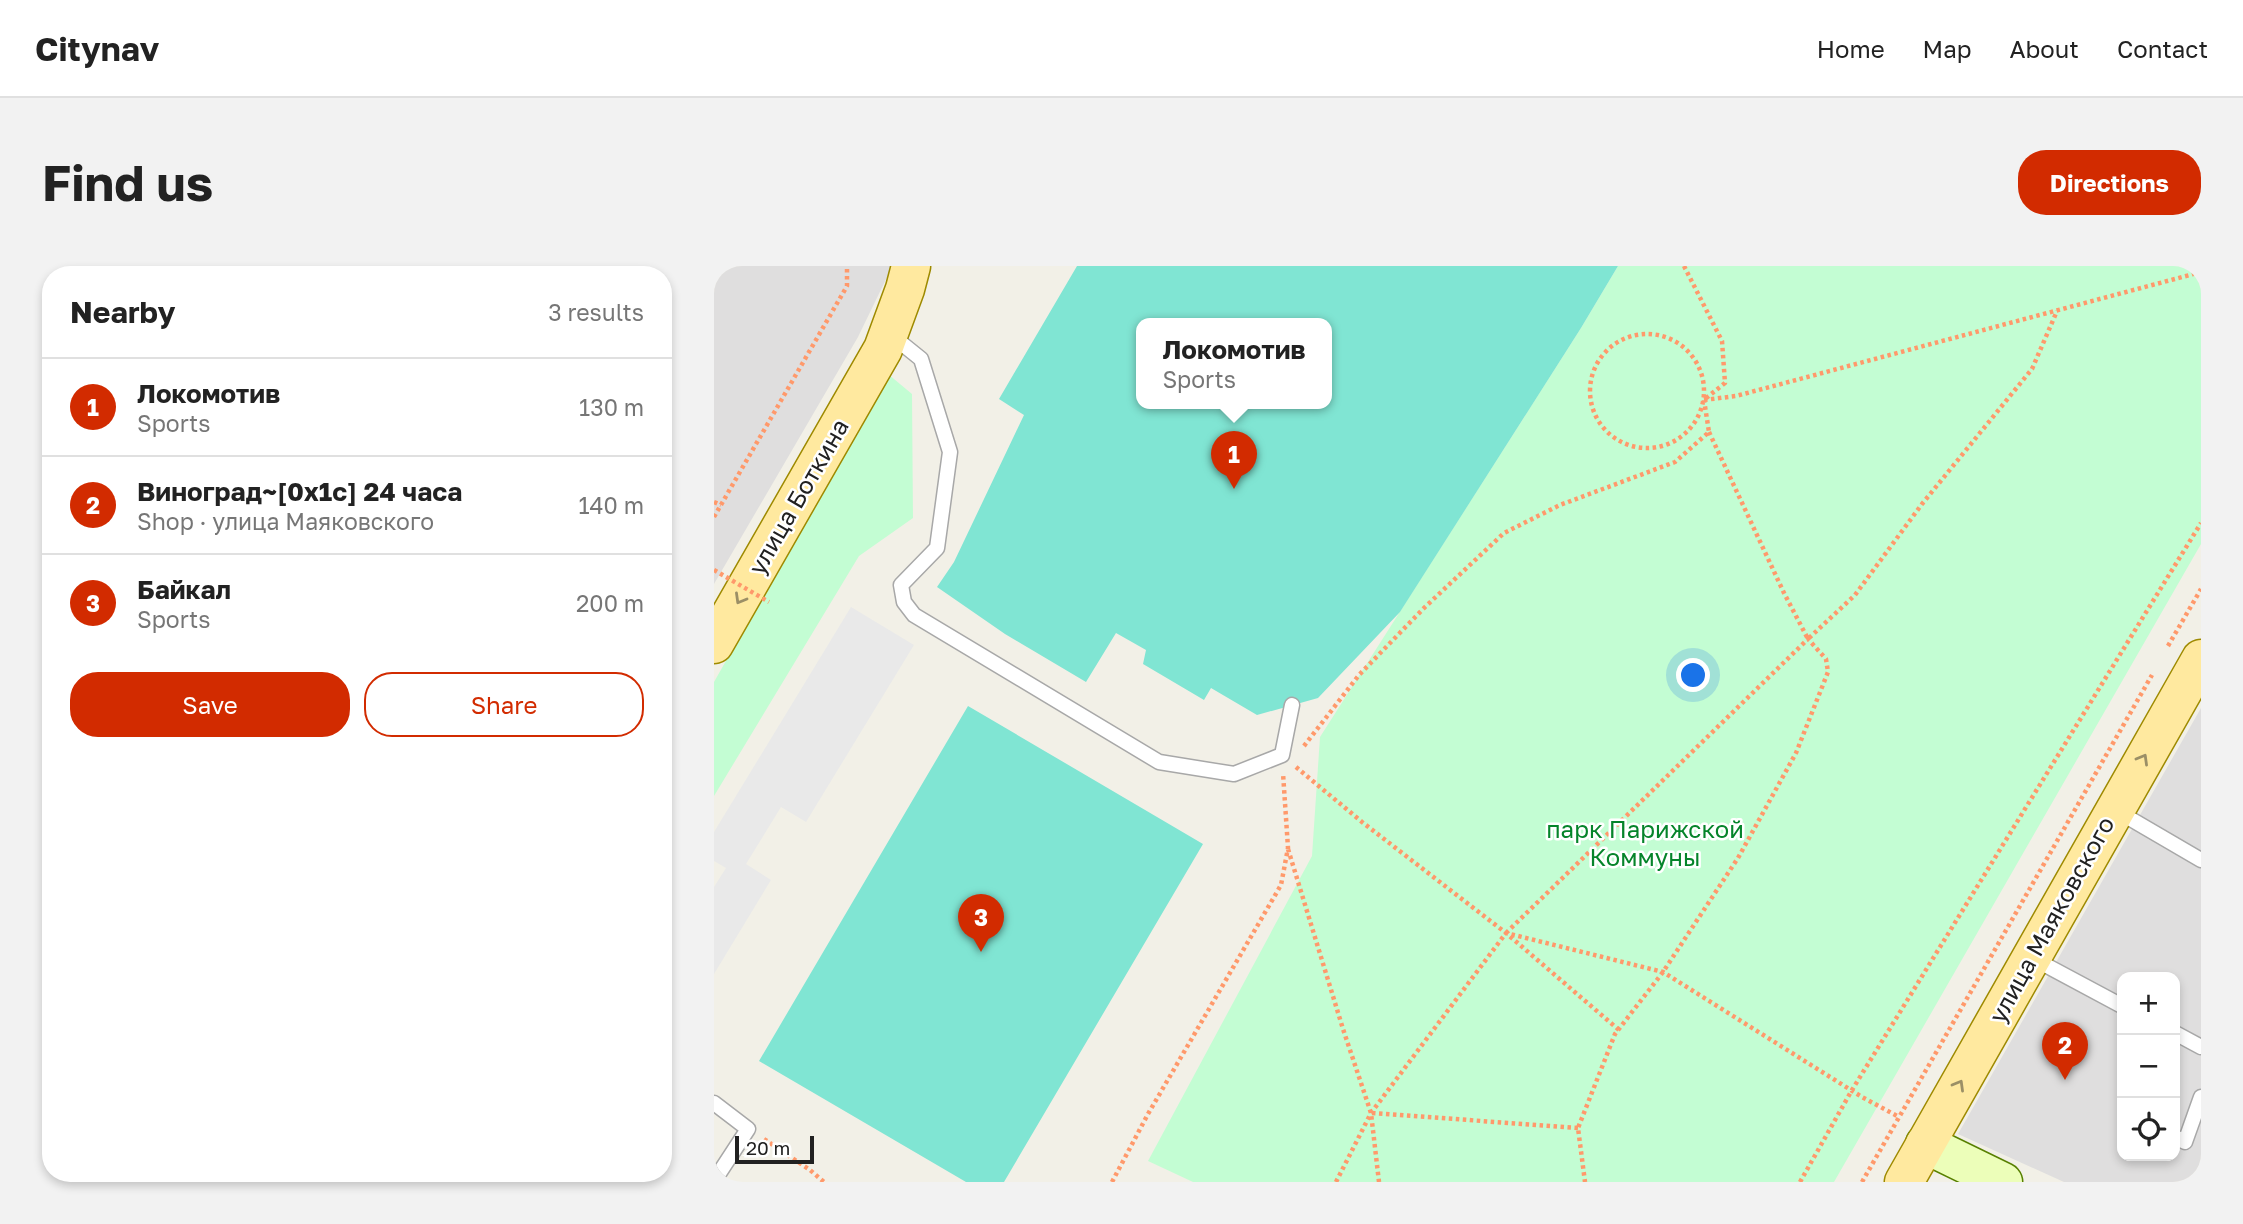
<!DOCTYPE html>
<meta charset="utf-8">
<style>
body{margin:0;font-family:"Golos Text",sans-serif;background:#f2f2f2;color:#222}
.controls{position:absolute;right:21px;bottom:21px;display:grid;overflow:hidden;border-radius:14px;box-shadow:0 4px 10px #0003}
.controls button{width:63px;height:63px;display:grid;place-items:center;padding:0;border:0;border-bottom:2px solid #e0e0e0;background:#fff;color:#222;font:35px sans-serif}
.scale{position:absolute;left:21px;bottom:18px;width:79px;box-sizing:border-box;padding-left:7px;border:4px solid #212121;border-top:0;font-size:19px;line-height:24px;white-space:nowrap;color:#212121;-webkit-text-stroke:5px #fff;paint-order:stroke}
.you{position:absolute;left:980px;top:410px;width:24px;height:24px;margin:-18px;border:5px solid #fff;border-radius:50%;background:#1a73e8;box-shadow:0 0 0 10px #1a73e833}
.badge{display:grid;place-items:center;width:46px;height:46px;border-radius:50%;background:#d22b00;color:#fff;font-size:23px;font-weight:700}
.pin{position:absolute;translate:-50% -58px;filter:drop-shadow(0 2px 4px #0008)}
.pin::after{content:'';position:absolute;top:37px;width:24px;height:21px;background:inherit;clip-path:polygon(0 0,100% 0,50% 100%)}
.popup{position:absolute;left:422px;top:52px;width:196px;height:91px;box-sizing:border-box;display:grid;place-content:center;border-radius:14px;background:#fff;filter:drop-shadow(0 2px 5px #0005);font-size:23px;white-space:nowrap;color:#767676}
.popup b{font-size:26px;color:#222}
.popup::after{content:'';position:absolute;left:50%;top:100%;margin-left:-14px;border:14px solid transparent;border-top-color:#fff}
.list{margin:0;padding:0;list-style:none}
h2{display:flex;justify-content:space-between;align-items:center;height:91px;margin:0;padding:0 28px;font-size:30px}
h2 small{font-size:23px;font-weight:400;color:#767676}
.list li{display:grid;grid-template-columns:46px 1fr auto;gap:21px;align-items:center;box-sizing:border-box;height:98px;padding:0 28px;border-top:2px solid #e0e0e0}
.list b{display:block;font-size:26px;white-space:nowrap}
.list p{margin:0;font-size:23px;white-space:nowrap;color:#767676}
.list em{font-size:23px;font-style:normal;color:#767676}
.actions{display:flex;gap:14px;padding:21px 28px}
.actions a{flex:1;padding:16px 0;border:2px solid #d22b00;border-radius:28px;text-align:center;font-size:24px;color:#d22b00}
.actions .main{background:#d22b00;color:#fff}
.icon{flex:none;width:38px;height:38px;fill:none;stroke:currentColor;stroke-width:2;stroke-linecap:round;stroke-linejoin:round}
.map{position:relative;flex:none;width:1487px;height:916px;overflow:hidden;border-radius:28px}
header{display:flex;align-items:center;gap:42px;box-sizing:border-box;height:98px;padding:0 35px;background:#fff;border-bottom:2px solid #e0e0e0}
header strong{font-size:33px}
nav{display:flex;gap:38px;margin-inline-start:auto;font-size:24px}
.intro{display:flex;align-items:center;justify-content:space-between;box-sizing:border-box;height:168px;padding:0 42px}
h1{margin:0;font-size:49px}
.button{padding:18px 32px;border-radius:28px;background:#d22b00;color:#fff;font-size:24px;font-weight:700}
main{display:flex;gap:42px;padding:0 42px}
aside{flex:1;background:#fff;border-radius:28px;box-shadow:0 4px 10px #0003}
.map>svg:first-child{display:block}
.residential{fill:#dfdede;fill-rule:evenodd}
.park{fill:#c3fdd3}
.pitch{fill:#80e5d3;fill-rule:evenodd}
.parking{fill:#e9e9e9}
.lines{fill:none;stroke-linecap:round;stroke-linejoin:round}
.service-casing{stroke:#a8a8a8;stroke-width:17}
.secondary-casing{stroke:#588000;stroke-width:41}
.primary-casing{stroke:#9e8a00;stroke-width:41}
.path{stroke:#ff996b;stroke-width:4.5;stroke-dasharray:3.5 3.5;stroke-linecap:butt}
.service{stroke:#fff;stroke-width:14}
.secondary{stroke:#ecfeb9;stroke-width:38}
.primary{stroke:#ffe99f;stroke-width:38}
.path-bridge{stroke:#ff996b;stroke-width:4.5;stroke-dasharray:3.5 3.5;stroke-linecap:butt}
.oneway{stroke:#9b8f66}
.labels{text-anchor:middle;stroke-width:5;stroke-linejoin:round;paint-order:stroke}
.street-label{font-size:24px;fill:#212121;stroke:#fff}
.park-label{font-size:24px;fill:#05842a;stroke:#fff}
</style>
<header>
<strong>Citynav</strong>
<nav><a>Home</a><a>Map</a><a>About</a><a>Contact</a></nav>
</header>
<div class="intro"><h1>Find us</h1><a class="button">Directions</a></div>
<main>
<aside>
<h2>Nearby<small>3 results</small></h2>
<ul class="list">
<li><span class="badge">1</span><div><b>Локомотив</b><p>Sports</p></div><em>130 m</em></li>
<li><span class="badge">2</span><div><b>Виноград~[0x1c] 24 часа</b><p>Shop · улица Маяковского</p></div><em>140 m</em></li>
<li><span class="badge">3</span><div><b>Байкал</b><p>Sports</p></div><em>200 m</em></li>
</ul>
<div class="actions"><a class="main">Save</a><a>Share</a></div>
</aside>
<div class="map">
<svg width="1487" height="916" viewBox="0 0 1487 916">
<rect width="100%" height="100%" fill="#f2f0e7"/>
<!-- residential -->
<path class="residential" d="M0 0H176V5L144 71 0 318Z
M1487 442V916H1350L1244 868ZM1408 711H1461V890H1408Z"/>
<!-- park -->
<path class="park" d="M904 0H1487V278L1120 916H479L434 895 598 590 606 471 867 62Z
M174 108 198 128 199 252 145 290 0 530V416Z"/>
<!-- pitch -->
<path class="pitch" d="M363 0H904L867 62 686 346 604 432 543 449 497 422 490 434 429 398 432 384 402 367 372 416 291 368 223 321 240 296 310 149 285 133ZM427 57H613V137H427Z
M254 440 489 578 290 916H252L45 795Z"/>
<!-- parking -->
<path class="parking" d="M137 341 200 379 92 556 67 541 32 598 57 614 0 708V621L12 602 0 595V566Z"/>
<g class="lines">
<!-- service casing -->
<g class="service-casing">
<path id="service" d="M176 68 207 93 236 186 223 282 187 319 190 336 200 349 445 496 520 508 568 489 578 439
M1403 545 1487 594
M1320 693 1408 740
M1461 767 1487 781
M0 837 34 863 0 915
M1461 871 1471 876 1487 831"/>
</g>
<!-- secondary casing -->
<g class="secondary-casing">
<path id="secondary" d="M1211 878 1289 916"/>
</g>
<!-- primary casing -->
<g class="primary-casing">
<path id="primary" d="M0 378 169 83 191 23 197 0
M1190 916 1487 393"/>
</g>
<!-- path -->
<path class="path" d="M970 0 1008 75 1011 117 991 133
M876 125a57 57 0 1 1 114 0a57 57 0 1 1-114 0Z
M990 134 1022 130 1487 6
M995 166 1070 327 1094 373 1141 329 1208 238 1318 103 1343 45
M0 236 7 239
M0 251 133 20V0
M1454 380 1487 323
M590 480 645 409 710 342 790 267 846 239 961 196 995 166 990 134
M582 501 648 556 792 667 905 764
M574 583 629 763 657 847 665 916
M792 667 1094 373 1112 393 1114 406 1082 487 1024 592 949 706 901 768 864 862 871 916
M658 847 864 862
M50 873 96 904 110 916
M398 916 434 848 567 619 574 582 569 507
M622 916 657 847 792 667 949 706 1148 831 1185 851
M1086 916 1138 824 1487 257
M1148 916 1438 409"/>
<!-- service -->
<use href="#service" class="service"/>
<!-- secondary -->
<use href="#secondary" class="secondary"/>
<!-- primary -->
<use href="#primary" class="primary"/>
<!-- path-bridge -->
<path class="path-bridge" d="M0 304 55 336"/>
</g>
<!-- one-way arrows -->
<defs><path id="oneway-chevron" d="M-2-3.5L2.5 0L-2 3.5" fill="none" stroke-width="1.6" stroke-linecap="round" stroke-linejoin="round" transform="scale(1.75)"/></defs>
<g class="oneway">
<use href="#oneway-chevron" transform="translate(26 333) rotate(120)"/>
<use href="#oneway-chevron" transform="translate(1429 493) rotate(-60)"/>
<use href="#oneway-chevron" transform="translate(1245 819) rotate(-60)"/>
</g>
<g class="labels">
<!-- street labels -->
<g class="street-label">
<text transform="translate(85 231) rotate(-60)" y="8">улица Боткина</text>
<text transform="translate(1338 654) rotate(-61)" y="8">улица Маяковского</text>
</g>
<!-- park labels -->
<g class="park-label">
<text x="931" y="572">парк Парижской<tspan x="931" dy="28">Коммуны</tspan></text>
</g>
</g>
</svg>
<div class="controls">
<button>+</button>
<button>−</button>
<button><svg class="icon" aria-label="locate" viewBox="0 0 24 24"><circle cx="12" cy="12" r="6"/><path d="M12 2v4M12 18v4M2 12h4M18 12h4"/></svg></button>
</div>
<div class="scale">20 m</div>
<div class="you"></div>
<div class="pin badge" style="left:520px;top:223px">1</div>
<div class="popup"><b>Локомотив</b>Sports</div>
<div class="pin badge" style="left:1351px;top:814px">2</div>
<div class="pin badge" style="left:267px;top:686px">3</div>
</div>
</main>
